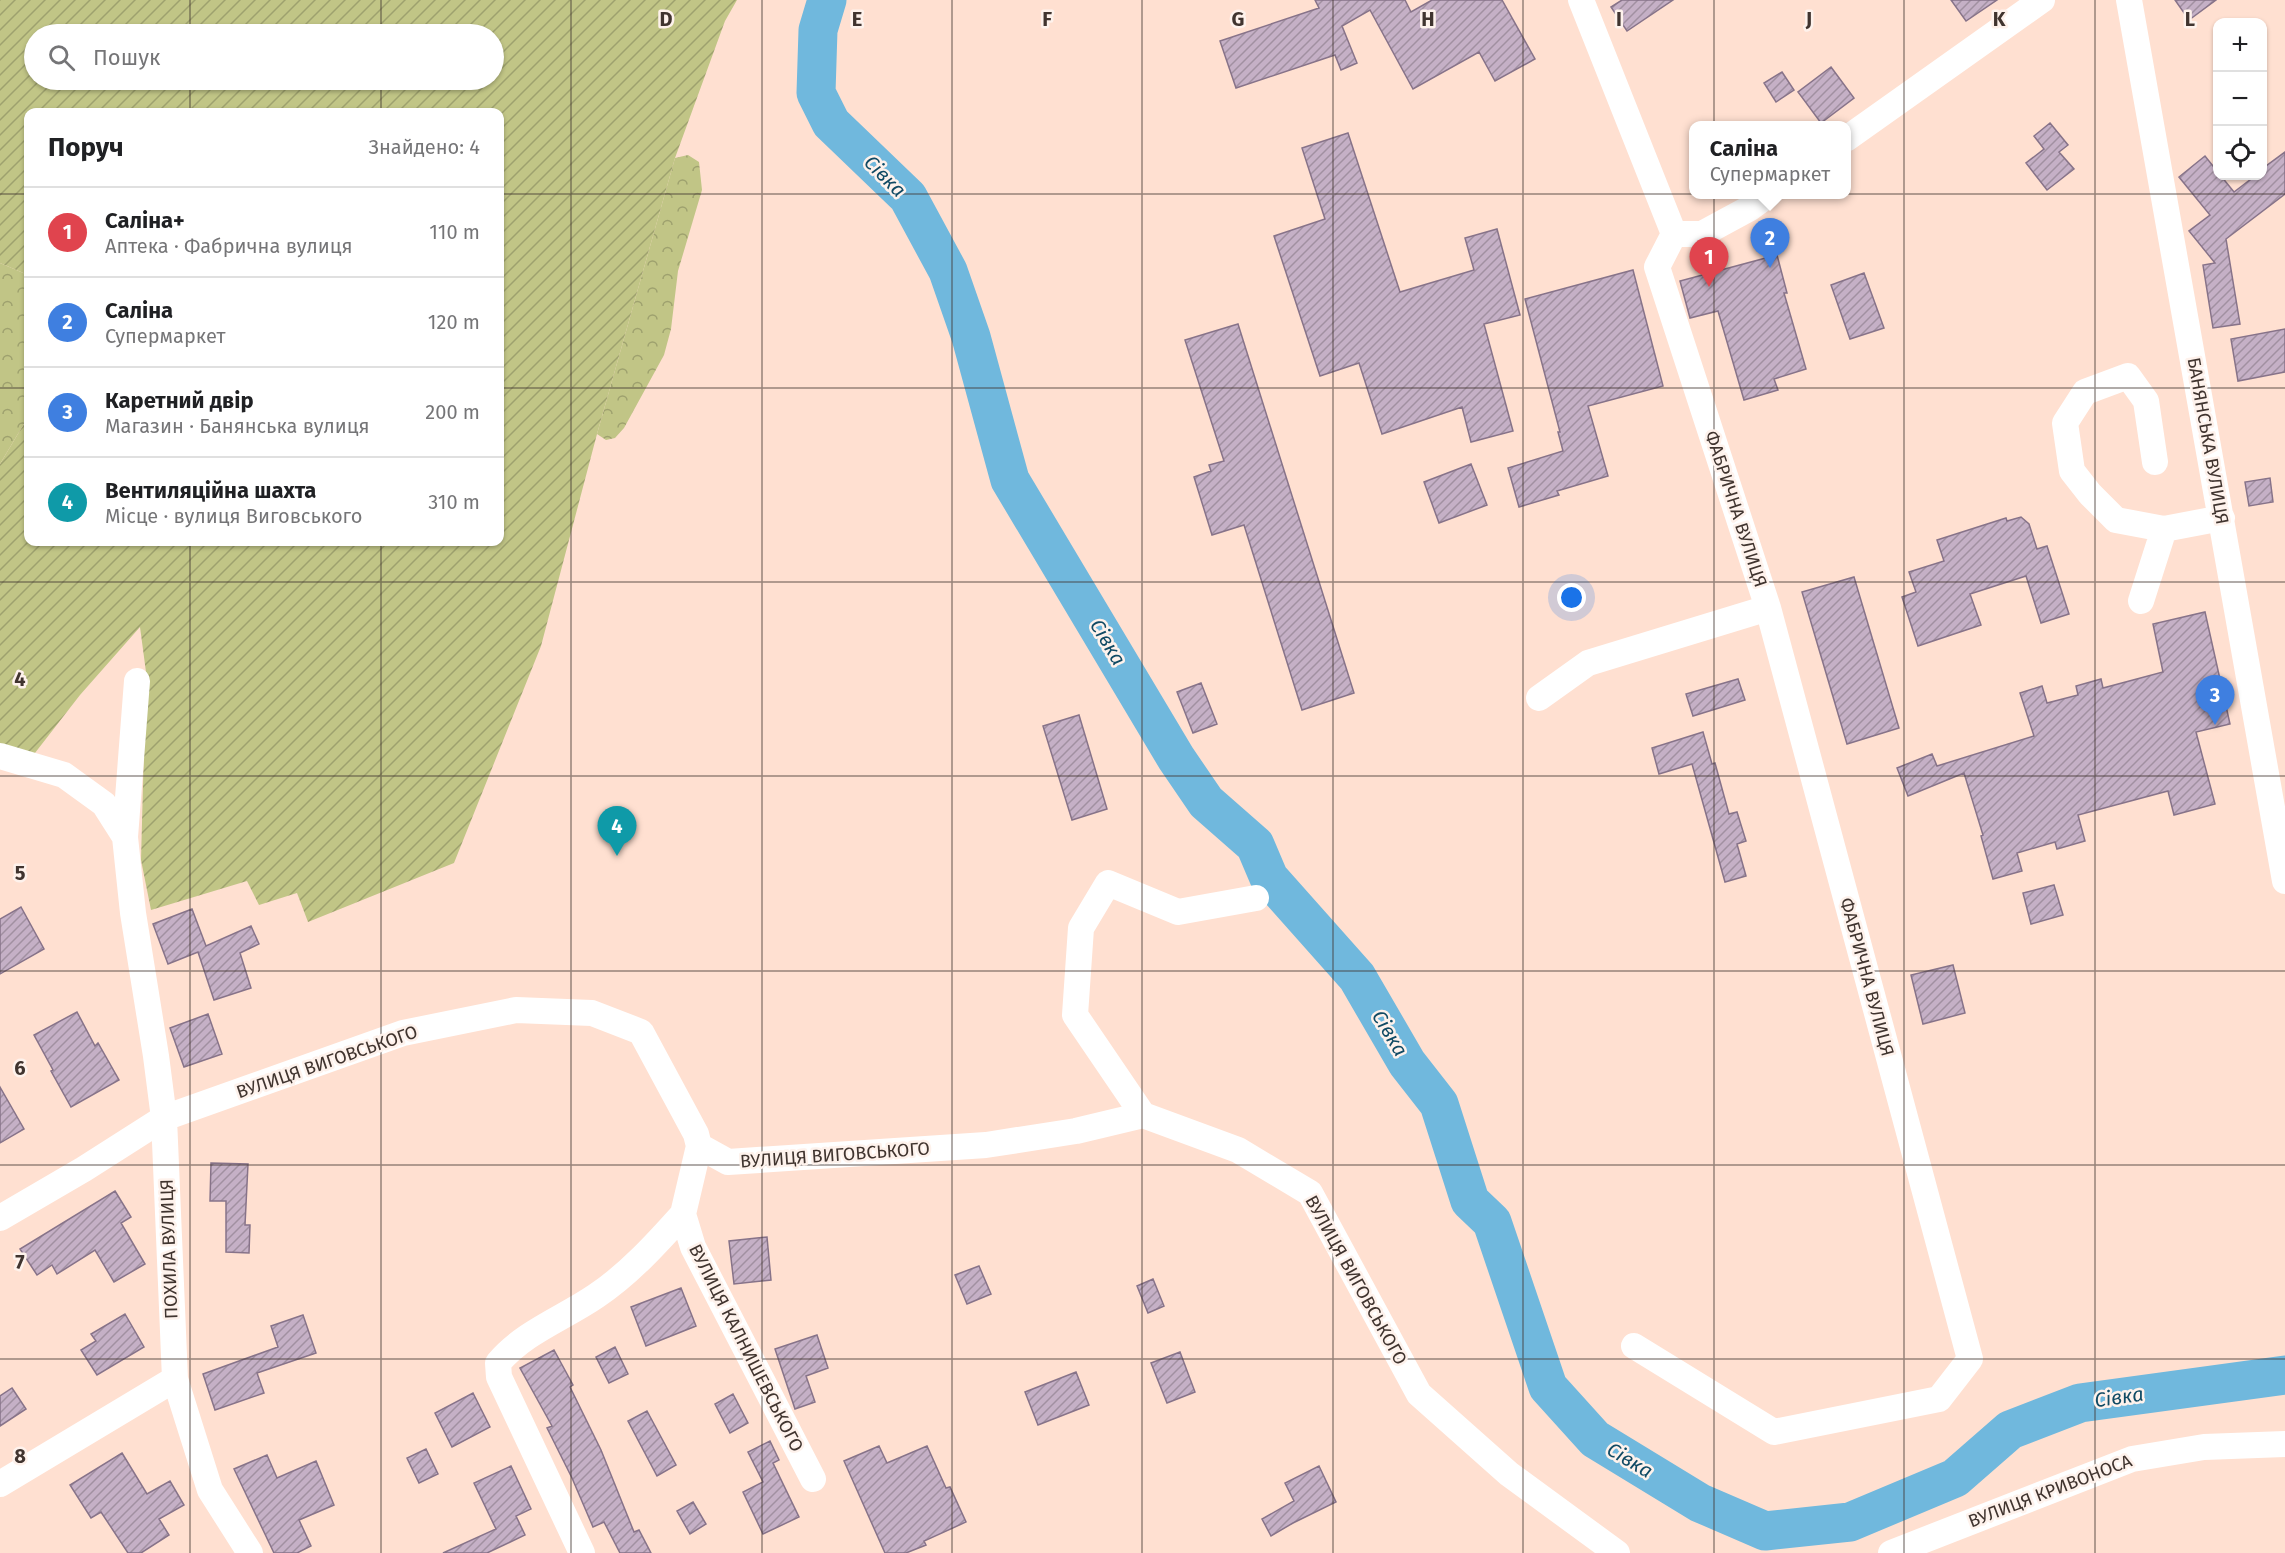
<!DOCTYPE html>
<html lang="uk">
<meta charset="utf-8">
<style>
body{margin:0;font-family:"Fira Sans",sans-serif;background:#f6f6f6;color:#202124}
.controls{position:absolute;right:18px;top:18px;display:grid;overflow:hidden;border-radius:12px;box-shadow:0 2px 4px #0004}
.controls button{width:54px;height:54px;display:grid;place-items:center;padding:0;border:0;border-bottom:2px solid #e0e0e0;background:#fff;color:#202124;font:30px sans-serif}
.you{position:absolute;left:1572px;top:598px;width:21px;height:21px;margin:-15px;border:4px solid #fff;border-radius:50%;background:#1a73e8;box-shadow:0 0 0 9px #1a73e833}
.badge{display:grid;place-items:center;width:39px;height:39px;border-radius:50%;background:#ea580c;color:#fff;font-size:20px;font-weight:700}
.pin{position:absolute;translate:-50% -50px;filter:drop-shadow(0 2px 3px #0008)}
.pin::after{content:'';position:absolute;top:32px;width:21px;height:18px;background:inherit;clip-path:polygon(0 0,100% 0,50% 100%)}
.popup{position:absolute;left:1689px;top:121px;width:162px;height:78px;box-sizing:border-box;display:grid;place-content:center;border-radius:12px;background:#fff;filter:drop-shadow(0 2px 4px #0005);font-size:20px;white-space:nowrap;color:#757577}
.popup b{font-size:22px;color:#202124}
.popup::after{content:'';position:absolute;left:50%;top:100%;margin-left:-12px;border:12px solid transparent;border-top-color:#fff}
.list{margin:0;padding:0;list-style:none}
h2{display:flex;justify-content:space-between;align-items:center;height:78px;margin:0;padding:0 24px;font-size:26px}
h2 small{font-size:20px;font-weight:400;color:#757577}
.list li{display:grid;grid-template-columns:39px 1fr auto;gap:18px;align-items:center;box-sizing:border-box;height:90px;padding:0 24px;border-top:2px solid #e0e0e0}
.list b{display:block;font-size:22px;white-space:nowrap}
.list p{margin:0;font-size:20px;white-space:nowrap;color:#757577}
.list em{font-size:20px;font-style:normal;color:#757577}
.icon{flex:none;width:33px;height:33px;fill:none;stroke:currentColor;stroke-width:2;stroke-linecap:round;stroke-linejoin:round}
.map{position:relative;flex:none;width:2285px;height:1553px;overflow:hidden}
.search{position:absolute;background:#fff;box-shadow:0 2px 4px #0004;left:24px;top:24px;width:480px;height:66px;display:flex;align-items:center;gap:15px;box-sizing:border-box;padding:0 21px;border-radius:33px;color:#757577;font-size:22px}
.panel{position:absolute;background:#fff;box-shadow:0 2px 4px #0004;left:24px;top:108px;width:480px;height:438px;border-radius:12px}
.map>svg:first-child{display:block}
.forest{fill:url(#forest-crowns)}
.garden{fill:url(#garden-furrows);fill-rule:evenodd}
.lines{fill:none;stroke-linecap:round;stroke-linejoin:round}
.river{stroke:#70b8dd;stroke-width:39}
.building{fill:url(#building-hatch);stroke:#877389;stroke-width:1.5}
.minor{stroke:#fff;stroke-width:26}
.grid{fill:none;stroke:#40342f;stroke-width:1.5;stroke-opacity:0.55}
.labels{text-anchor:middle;stroke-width:5;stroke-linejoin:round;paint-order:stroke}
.street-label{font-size:18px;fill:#40342f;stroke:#fef2ec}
.water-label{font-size:20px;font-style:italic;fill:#104a64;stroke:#fef2ec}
.grid-label{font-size:20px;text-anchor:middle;font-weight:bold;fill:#40342f;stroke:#fef2ec;stroke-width:5;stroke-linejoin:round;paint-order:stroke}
</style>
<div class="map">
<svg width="2285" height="1553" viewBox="0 0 2285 1553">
<defs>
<pattern id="forest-crowns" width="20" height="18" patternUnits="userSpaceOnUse" patternTransform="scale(1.5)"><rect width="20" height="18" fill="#c1c586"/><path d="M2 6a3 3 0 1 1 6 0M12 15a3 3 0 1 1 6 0" fill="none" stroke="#9ea16e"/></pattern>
<pattern id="garden-furrows" width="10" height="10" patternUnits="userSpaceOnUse" patternTransform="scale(1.5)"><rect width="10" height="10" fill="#c1c586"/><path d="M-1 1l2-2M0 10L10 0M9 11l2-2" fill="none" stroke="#9ea16e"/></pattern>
<pattern id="building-hatch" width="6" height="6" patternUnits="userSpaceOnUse" patternTransform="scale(1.5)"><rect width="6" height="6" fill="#c5b0c6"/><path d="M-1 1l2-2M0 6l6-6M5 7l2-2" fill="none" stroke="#a190a1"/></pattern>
</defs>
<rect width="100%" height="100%" fill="#ffe0d1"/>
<!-- forest -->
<path class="forest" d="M688 155 699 162 702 190 678 271 671 329 664 355 624 428 615 438 606 440 597 434 675 158Z
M0 263 28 275V417L0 464Z"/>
<!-- garden -->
<path class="garden" d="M0 0H737L725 21 675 158 597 434 541 646 454 863 308 922 297 893 259 905 247 881 151 910 141 860 146 672 140 627 80 695 21 771 0 765V464L28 417V542H500V112H28V275L0 263ZM34 34H494V80H34Z"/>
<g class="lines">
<!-- river -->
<path class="river" d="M827 0 818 30 816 93 831 123 908 197 948 271 971 337 1010 480 1176 758 1206 802 1255 845 1269 878 1357 977 1407 1063 1439 1104 1470 1201 1492 1222 1548 1387 1595 1439 1700 1503 1765 1531 1850 1522 1955 1478 2010 1430 2080 1403 2285 1375"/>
</g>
<!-- building -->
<path class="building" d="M1315 0H1405L1411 12 1432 0H1502L1535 59 1495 81 1479 52 1413 89 1370 10 1342 26 1357 63 1341 70 1335 55 1236 88 1220 41 1319 8Z
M1622 0H1673L1627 31 1611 7Z
M1951 0H1997L1966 21Z
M2175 0H2216L2189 20Z
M1831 67 1854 98 1821 123 1798 92Z
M1782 72 1794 90 1776 102 1764 83Z
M2050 123 2068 145 2059 152 2074 169 2047 190 2026 163 2044 149 2034 136Z
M1348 133 1400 292 1474 270 1465 238 1497 229 1520 315 1484 324 1513 431 1471 442 1462 407 1382 434 1359 363 1320 376 1274 236 1325 219 1302 148Z
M2285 152V194L2226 239 2240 324 2213 328 2203 265 2215 263 2189 231 2210 215 2179 177 2205 156 2217 171V176H2221L2234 192 2255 176H2262V169Z
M1777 255 1787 293H1784L1806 369 1774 379 1778 390 1744 400 1718 311 1690 318 1680 281Z
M1633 270 1663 386 1588 406 1608 476 1557 491 1559 495 1519 507 1508 468 1563 451 1558 432H1560L1525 299Z
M1864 273 1884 328 1850 339 1831 285Z
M1238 324 1354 693 1302 710 1244 525 1212 535 1194 477 1211 471 1209 465 1224 461 1185 340Z
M2285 329V372L2238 381 2231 339Z
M1471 464 1487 505 1439 523 1424 482Z
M2270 478 2273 502 2249 506 2245 482Z
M2021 517 2029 524 2037 549 2047 546 2069 614 2041 623 2026 576 1970 594 1981 625 1918 646 1902 597 1916 592 1909 572 1944 561 1937 540 2006 518 2007 521Z
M1854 577 1899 728 1847 744 1802 592Z
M2205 612 2230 724 2196 732 2215 804 2174 815 2168 791 2078 815 2085 841 2057 849 2055 842 2017 853 2022 871 1993 879 1981 836 1983 835 1964 773 1908 796 1897 768 1932 754 1937 766 2034 736 2020 693 2042 686 2047 703 2078 695 2076 686 2101 679 2103 688 2163 672 2153 624Z
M1738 679 1745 700 1693 716 1686 694Z
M1201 683 1217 724 1193 733 1177 692Z
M1079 715 1107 809 1072 820 1043 726Z
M1703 732 1712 764 1715 763 1729 814 1737 812 1746 841 1737 844 1746 876 1725 882 1692 764 1659 774 1652 748Z
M2054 885 2063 915 2031 924 2023 893Z
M21 907 44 949 0 974V919Z
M192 909 206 946 251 926 259 944 240 953 251 988 214 1000 198 952 168 964 153 924Z
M1953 965 1965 1013 1923 1024 1911 975Z
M77 1012 95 1046 98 1043 119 1080 71 1107 51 1071 53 1070 34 1035Z
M208 1014 222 1054 184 1067 170 1028Z
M0 1087 24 1129 0 1143Z
M211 1163 248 1164 245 1225H250L249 1253 226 1252V1201H210Z
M115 1191 131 1217 121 1223 145 1264 114 1282 95 1250 57 1274 52 1265 37 1275 20 1249Z
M767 1237 771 1280 734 1284 729 1241Z
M979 1266 991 1294 967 1304 955 1275Z
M1153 1279 1164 1306 1148 1313 1137 1286Z
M681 1288 696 1326 646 1346 631 1307Z
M125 1314 144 1347 97 1375 81 1350 96 1341 91 1334Z
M303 1315 316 1353 257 1373 264 1393 215 1410 203 1374 278 1347 271 1326Z
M817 1335 828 1368 806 1376 815 1402 795 1409 775 1349Z
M615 1347 628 1374 609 1383 596 1357Z
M554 1350 573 1385 570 1387 601 1450 634 1532 639 1530 651 1553H620L604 1522 593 1527 572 1478 547 1428 552 1426 520 1368Z
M1180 1352 1195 1392 1167 1403 1151 1363Z
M1076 1372 1089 1405 1038 1425 1025 1392Z
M12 1388 26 1409 0 1426V1396Z
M473 1393 490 1427 452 1447 435 1413Z
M733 1394 748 1423 730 1433 715 1404Z
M647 1411 676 1465 657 1476 628 1421Z
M770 1441 779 1460 773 1463 799 1517 763 1534 743 1492 763 1482 748 1452Z
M879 1446 887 1463 927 1446 946 1488 950 1487 966 1522 924 1541 926 1545 906 1553H885L844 1461Z
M426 1449 438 1474 419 1483 407 1458Z
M122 1453 147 1494 170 1481 184 1505 159 1519 169 1535 141 1553H128L101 1512 91 1518 70 1485Z
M267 1455 277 1478 316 1461 334 1505 299 1520 311 1546 297 1553H274L234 1469Z
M511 1466 531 1509 516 1516 525 1535 487 1553H443L496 1529 474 1483Z
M1319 1466 1336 1502 1293 1523 1271 1536 1262 1519 1294 1501 1285 1483Z
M693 1502 706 1524 690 1534 677 1511Z"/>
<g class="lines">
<!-- minor -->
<path class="minor" d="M1581 0 1674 234
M2129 0 2285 881
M1846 139 2042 0
M1674 234H1702L1750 208 1769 194
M2155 462 2146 401 2128 376 2085 392 2065 423 2072 471 2090 494 2116 520 2164 529
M2141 601 2164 529 2222 518
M137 681 125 837 133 913 156 1056 164 1118 175 1379 210 1490 250 1553
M1539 698 1588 663 1768 608
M0 756 64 775 104 804 125 837
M1143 1115 1075 1015 1081 928 1108 883 1178 912 1256 898
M699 1146 683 1214 693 1247 813 1479
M0 1218 84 1169 164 1118 403 1033 516 1010 592 1013 641 1032 696 1134 699 1146 728 1162 986 1145 1076 1131 1143 1115 1238 1150 1310 1193 1419 1394 1509 1474 1617 1553
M1634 1346 1774 1432 1939 1399 1970 1359 1768 608 1657 267 1674 234
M0 1484 175 1379
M582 1553 499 1377 498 1363C524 1332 564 1318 596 1296 629 1274 657 1243 683 1214
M1891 1553 2132 1459 2204 1447 2285 1444"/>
</g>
<!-- grid -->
<path class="grid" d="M190 0V34M381 0V34M571 0V1553M762 0V1553M952 0V1553M1142 0V1553M1333 0V1553M1523 0V1553M1714 0V1553M1904 0V1553M2095 0V1553M190 80V112M381 80V112M0 194H28M500 194H2285M0 388H28M500 388H2285M190 542V1553M381 542V1553M0 582H2285M0 776H2285M0 971H2285M0 1165H2285M0 1359H2285"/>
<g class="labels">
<!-- street labels -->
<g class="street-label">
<text transform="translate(2208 441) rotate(80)" y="6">БАНЯНСЬКА ВУЛИЦЯ</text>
<text transform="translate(1736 509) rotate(72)" y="6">ФАБРИЧНА ВУЛИЦЯ</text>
<text transform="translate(1867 977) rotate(75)" y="6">ФАБРИЧНА ВУЛИЦЯ</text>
<text transform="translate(327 1062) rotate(-19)" y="6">ВУЛИЦЯ ВИГОВСЬКОГО</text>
<text transform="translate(835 1155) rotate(-4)" y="6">ВУЛИЦЯ ВИГОВСЬКОГО</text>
<text transform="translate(169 1249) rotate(-92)" y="6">ПОХИЛА ВУЛИЦЯ</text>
<text transform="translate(1356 1280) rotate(61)" y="6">ВУЛИЦЯ ВИГОВСЬКОГО</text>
<text transform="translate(746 1348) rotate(63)" y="6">ВУЛИЦЯ КАЛНИШЕВСЬКОГО</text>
<text transform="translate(2050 1491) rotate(-21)" y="6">ВУЛИЦЯ КРИВОНОСА</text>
</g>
<!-- water labels -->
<g class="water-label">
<text transform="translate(885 176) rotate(45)" y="7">Сівка</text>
<text transform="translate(1108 642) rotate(59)" y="7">Сівка</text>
<text transform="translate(1390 1033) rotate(59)" y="7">Сівка</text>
<text transform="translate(2119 1397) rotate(-8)" y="7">Сівка</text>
<text transform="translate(1630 1460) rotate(31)" y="7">Сівка</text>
</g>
</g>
<g class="grid-label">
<text x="666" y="26">D</text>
<text x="857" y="26">E</text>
<text x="1047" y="26">F</text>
<text x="1238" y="26">G</text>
<text x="1428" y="26">H</text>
<text x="1619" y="26">I</text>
<text x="1809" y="26">J</text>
<text x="1999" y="26">K</text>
<text x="2190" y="26">L</text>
<text x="20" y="686">4</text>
<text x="20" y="880">5</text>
<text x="20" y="1075">6</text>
<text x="20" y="1269">7</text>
<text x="20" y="1463">8</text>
</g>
</svg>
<div class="controls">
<button>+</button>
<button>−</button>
<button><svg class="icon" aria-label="locate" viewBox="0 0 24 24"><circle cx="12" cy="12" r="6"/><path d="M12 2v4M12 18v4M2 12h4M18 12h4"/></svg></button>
</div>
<div class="you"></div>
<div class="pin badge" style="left:1709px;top:287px;background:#e0444e">1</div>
<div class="pin badge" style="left:1770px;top:268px;background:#3f7fe0">2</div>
<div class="popup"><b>Саліна</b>Супермаркет</div>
<div class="pin badge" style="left:2215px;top:725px;background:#3f7fe0">3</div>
<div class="pin badge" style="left:617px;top:856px;background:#0f9aa8">4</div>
<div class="search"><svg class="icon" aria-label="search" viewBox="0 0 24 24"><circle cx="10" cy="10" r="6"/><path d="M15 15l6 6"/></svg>Пошук</div>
<section class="panel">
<h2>Поруч<small>Знайдено: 4</small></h2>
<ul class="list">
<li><span class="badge" style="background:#e0444e">1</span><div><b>Саліна+</b><p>Аптека · Фабрична вулиця</p></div><em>110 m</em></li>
<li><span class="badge" style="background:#3f7fe0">2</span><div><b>Саліна</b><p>Супермаркет</p></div><em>120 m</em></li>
<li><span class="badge" style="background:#3f7fe0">3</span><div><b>Каретний двір</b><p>Магазин · Банянська вулиця</p></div><em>200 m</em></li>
<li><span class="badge" style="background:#0f9aa8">4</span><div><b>Вентиляційна шахта</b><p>Місце · вулиця Виговського</p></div><em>310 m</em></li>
</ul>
</section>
</div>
